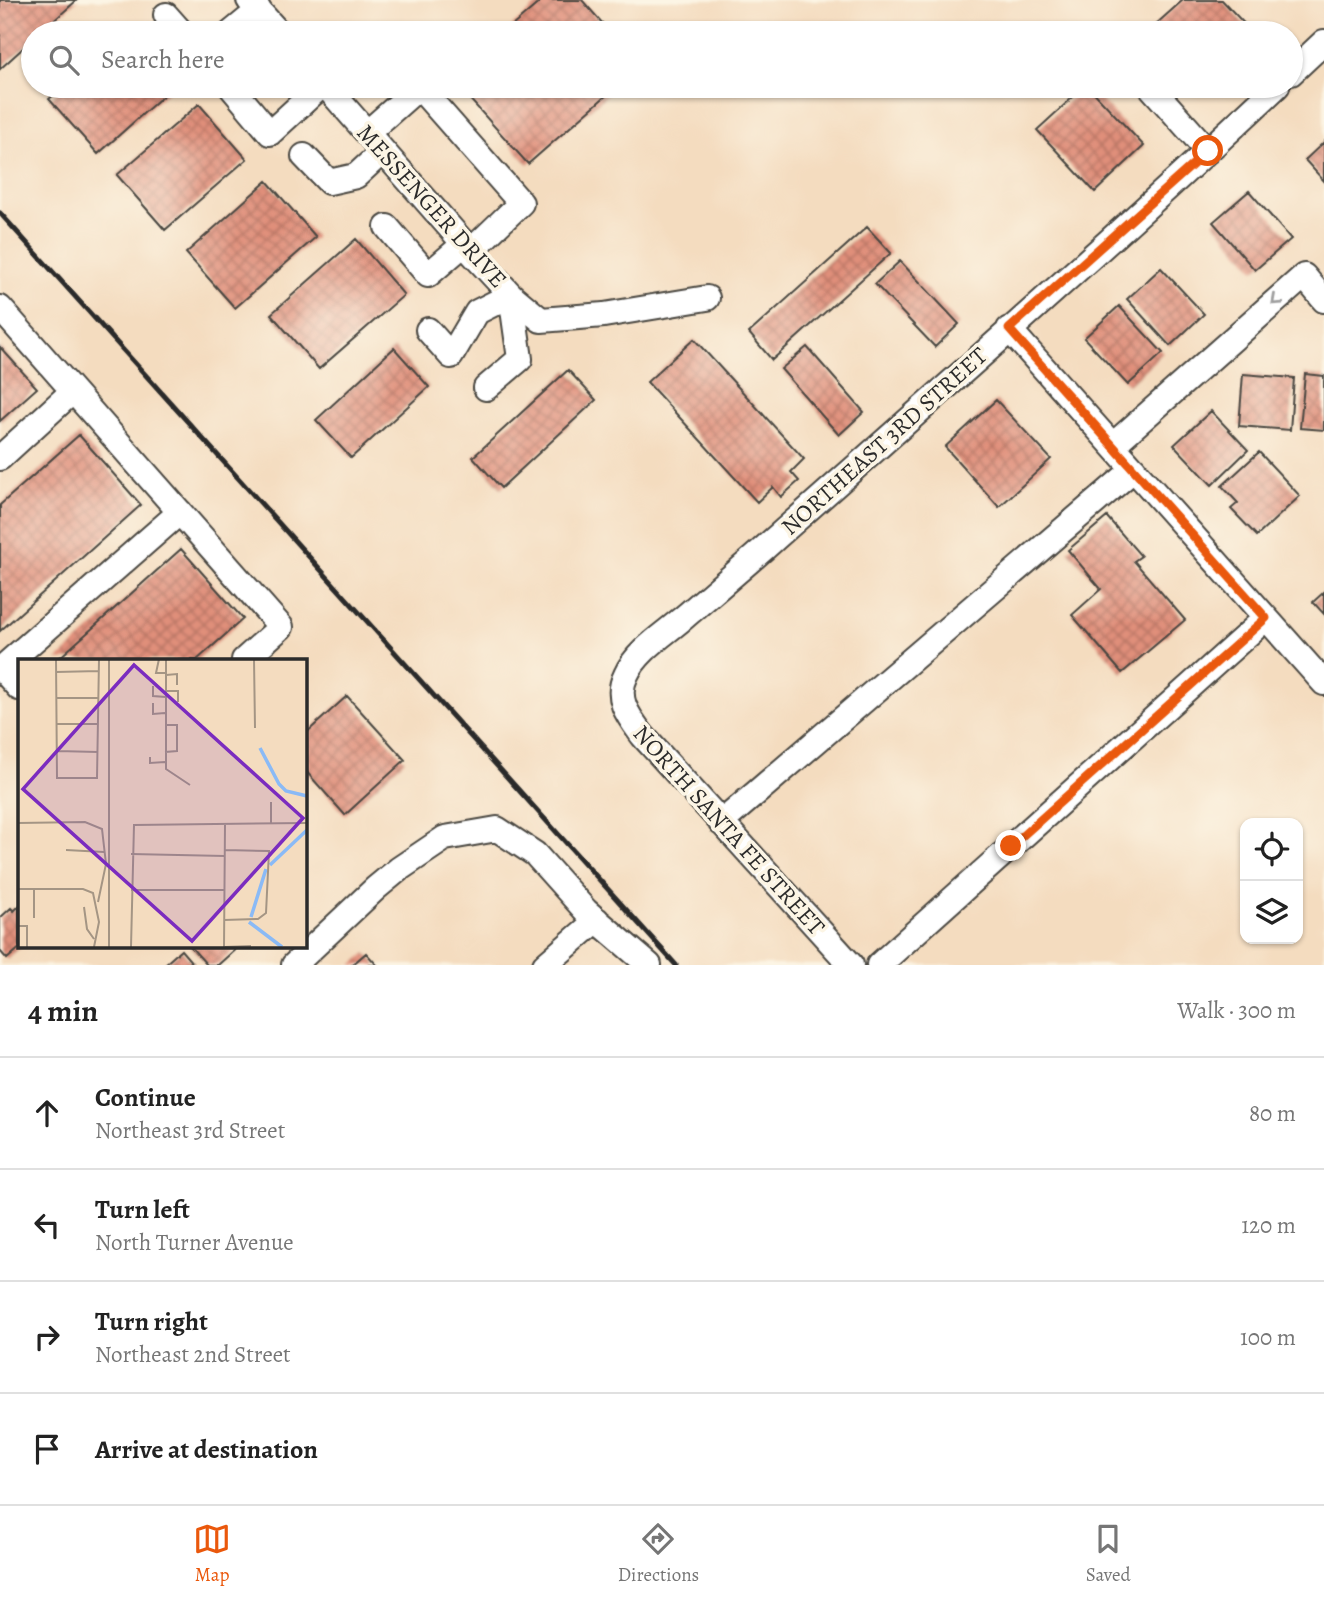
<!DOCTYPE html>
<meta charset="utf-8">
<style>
body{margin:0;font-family:Alegreya,serif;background:#f2f2f2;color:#222}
.controls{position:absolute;right:21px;bottom:21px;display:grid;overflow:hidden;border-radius:14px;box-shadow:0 2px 5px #0004}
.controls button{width:63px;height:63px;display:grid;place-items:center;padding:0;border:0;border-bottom:2px solid #e0e0e0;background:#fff;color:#222;font:35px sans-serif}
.stop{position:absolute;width:21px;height:21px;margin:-16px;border:5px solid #ea580c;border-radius:50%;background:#fff}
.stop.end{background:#ea580c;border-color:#fff;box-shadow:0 2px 7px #0008}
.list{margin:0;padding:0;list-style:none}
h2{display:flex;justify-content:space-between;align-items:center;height:91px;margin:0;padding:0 28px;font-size:30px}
h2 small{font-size:23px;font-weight:400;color:#767676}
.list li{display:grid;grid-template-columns:46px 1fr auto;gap:21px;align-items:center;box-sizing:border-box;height:112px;padding:0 28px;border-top:2px solid #e0e0e0}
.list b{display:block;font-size:26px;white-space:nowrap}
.list p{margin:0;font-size:23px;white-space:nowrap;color:#767676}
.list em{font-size:23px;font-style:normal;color:#767676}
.icon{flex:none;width:38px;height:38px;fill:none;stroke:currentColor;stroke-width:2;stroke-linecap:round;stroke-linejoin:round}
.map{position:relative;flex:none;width:1324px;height:965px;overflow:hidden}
.search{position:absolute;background:#fff;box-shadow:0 2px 5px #0004;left:21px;right:21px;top:21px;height:77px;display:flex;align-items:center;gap:18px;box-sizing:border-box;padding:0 24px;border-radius:38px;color:#767676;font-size:26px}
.sheet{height:539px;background:#fff}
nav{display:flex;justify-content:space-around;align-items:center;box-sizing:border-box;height:98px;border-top:2px solid #e0e0e0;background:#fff;font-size:19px;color:#767676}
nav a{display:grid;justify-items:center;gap:4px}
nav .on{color:#ea580c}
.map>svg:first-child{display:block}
.building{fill:url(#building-cross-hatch)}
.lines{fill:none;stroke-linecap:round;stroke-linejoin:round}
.minor-casing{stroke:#494641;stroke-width:28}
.minor{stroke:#fff;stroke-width:24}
.rail{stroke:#2b2b2b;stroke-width:5}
.oneway{stroke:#a0a0a0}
.route{stroke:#ea580c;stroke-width:9}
.labels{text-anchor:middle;stroke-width:7;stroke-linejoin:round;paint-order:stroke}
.street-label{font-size:24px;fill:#2b2b2b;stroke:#fcf5e5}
.inset-river{fill:none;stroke:#8abaf6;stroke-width:3.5}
.inset-road{fill:none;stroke:#a49584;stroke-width:2}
.view{fill:#7b2cbf;fill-opacity:0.15;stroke:#7b2cbf;stroke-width:3.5}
.inset-edge{fill:none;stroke:#2b2b2b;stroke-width:3.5}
</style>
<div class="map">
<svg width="1324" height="965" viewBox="0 0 1324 965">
<defs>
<pattern id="building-cross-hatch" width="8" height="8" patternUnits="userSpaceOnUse" patternTransform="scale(1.75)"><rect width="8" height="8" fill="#e08f7a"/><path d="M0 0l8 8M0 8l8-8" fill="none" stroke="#b67564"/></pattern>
</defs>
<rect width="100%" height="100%" fill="#fcf5e5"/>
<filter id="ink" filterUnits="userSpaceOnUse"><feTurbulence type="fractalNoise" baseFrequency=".0143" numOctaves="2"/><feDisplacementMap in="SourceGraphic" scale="14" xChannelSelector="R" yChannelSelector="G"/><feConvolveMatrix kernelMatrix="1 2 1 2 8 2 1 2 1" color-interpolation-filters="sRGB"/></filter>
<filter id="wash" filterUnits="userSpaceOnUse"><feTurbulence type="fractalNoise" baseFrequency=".00686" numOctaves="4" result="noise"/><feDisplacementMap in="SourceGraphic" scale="28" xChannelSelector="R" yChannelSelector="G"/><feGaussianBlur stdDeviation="1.57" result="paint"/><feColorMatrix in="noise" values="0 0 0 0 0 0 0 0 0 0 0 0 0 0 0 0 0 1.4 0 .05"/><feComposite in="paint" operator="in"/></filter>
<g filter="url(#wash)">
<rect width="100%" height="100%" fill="#f4dcbf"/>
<g id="blocks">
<!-- building -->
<path class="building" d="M0 0H77L40 33H33V39L0 69Z
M542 0H582L611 33H504Z
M1183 0H1222L1253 33H1163L1155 25Z
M64 86H174L98 154 49 99Z
M458 86H617L528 164Z
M1085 86H1088L1144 146 1095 192 1037 130Z
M199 104 247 159 165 230 117 175Z
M1324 142V181L1305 160Z
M267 181 316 237 235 308 186 253Z
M1249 191 1291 239 1255 270 1213 222Z
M867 227 891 253 772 360 749 333Z
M356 239 404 295 319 369 271 314Z
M900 261 959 324 935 347 875 284Z
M1161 268 1204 314 1170 346 1127 299Z
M1119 306 1163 353 1128 385 1084 338Z
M694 339 804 459 791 472 799 481 781 497 773 487 757 502 647 382Z
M0 347 37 388 0 421Z
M807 347 864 412 839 435 781 369Z
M394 348 429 387 351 458 316 420Z
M568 370 596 400 501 488 473 457Z
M1243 374 1294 378 1290 430 1239 426Z
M1305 374 1324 376V430L1300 428Z
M996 400 1051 459 999 507 945 447Z
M1211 411 1248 450 1212 485 1174 445Z
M79 435 141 505 0 631V505Z
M1259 452 1300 496 1257 536 1231 509 1238 503 1222 486Z
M1107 517 1141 556 1134 561 1185 620 1122 673 1072 615 1101 589 1068 550Z
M181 549 243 619 197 660H57Z
M1324 592V614L1313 602Z
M347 696 405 760 345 815 304 769V735Z
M19 906V946H22L7 959 0 951V918L11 908 14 911Z
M190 946H239L218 965H207Z
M181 950 194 965H164Z
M366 953 377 965H352Z"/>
</g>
</g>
<g filter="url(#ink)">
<use href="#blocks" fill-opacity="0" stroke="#494641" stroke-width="2"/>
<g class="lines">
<!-- minor casing -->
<g class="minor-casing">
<path id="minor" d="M249 0 279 33
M166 15 182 33
M231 33 259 10
M1291 73 1324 42
M326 86 474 255 511 295 541 320 604 315 707 298
M1150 86 1208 151
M232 88 270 133 321 86
M367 133 419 87 521 203 471 251
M304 156 329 182 356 176 383 151
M387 227 428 275 464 244
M0 308 281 627 244 660
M1009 329 1324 683
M428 330 451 356 477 312 511 295
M486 388 520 359 511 295
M1113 445 1304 276 1324 300
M0 458 73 391
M0 667 19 688
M1 669 180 512
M721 823 1134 469
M294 965 376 888 399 869 445 838 497 829 535 854 586 911 649 965
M545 965 597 920
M851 965 643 736C629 717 614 699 626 675 636 652 663 635 682 619 711 594 741 569 770 543 940 392 1112 242 1277 86
M879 965 1266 618"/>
</g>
<!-- minor -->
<use href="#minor" class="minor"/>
<!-- rail -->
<path class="rail" d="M0 213 676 965"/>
</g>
<!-- one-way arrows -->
<defs><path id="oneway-chevron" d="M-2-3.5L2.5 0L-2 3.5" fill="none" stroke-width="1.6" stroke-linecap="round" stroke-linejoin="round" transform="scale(1.75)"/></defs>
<use class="oneway" href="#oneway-chevron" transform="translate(1276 301) rotate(138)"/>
</g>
<g class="lines" filter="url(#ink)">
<!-- route -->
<path class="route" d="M1011 846 1266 618 1009 329 1208 151"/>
</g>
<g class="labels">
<!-- street labels -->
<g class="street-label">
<text transform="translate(432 206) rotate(48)" y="8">MESSENGER DRIVE</text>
<text transform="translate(884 441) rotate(-42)" y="8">NORTHEAST 3RD STREET</text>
<text transform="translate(729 830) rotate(48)" y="8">NORTH SANTA FE STREET</text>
</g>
</g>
<!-- overview -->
<g transform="translate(18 659)">
<rect width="289" height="289" fill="#f4dcbf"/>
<path class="inset-river" d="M242 89 261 125 268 132 289 137M252 206 289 171M233 258 248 210M231 263 264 288"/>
<path class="inset-road" d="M38 0 39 119H79L81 0M141 0 138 14H148M148 0V110L172 126M236 0 237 69M38 13 81 12M148 16 159 15V26M135 27V37L148 38M148 32H160V43M39 39H80M135 44V55L147 54M39 65H80M39 92 80 93M147 93 159 92V66H147M132 98V104L147 103M0 164 67 163 84 170 88 205 80 243M253 165V143M48 191 86 193M113 195 207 197M0 230H65L75 234 81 263 76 288M113 231H206M66 248 69 270 76 280M16 259V230M206 261 240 260 248 254 251 192 207 191M0 267H9V288M91 288V0M113 288 116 166 289 164M206 288 207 165M206 288 233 287"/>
<path class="view" d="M116 6 285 159 174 282 5 130Z"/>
<rect width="289" height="289" class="inset-edge"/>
</g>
</svg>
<div class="controls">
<button><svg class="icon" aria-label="locate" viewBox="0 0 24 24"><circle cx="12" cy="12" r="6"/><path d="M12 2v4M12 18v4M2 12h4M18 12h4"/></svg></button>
<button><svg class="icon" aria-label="layers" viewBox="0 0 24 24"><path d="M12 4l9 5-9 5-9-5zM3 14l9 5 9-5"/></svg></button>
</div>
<div class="stop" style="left:1208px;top:151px"></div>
<div class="stop end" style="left:1011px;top:846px"></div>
<div class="search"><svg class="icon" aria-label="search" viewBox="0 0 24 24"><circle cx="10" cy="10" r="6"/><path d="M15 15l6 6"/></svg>Search here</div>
</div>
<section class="sheet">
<h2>4 min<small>Walk · 300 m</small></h2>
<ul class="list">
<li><svg class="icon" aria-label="ahead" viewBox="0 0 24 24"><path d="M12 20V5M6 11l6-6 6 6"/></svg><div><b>Continue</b><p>Northeast 3rd Street</p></div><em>80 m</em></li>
<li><svg class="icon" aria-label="left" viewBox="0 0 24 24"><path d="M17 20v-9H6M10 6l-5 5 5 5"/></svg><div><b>Turn left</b><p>North Turner Avenue</p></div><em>120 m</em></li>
<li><svg class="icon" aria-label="right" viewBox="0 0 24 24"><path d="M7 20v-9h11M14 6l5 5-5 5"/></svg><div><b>Turn right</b><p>Northeast 2nd Street</p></div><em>100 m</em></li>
<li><svg class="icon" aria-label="arrive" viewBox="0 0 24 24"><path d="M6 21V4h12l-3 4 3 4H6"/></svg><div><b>Arrive at destination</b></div></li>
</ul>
</section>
<nav>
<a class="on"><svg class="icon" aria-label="map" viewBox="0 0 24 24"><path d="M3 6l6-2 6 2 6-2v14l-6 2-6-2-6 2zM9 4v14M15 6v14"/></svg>Map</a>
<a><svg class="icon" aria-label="directions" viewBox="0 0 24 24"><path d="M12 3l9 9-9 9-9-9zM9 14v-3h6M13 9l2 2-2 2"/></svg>Directions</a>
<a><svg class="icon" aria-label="saved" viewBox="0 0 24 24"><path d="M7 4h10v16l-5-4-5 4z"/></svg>Saved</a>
</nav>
